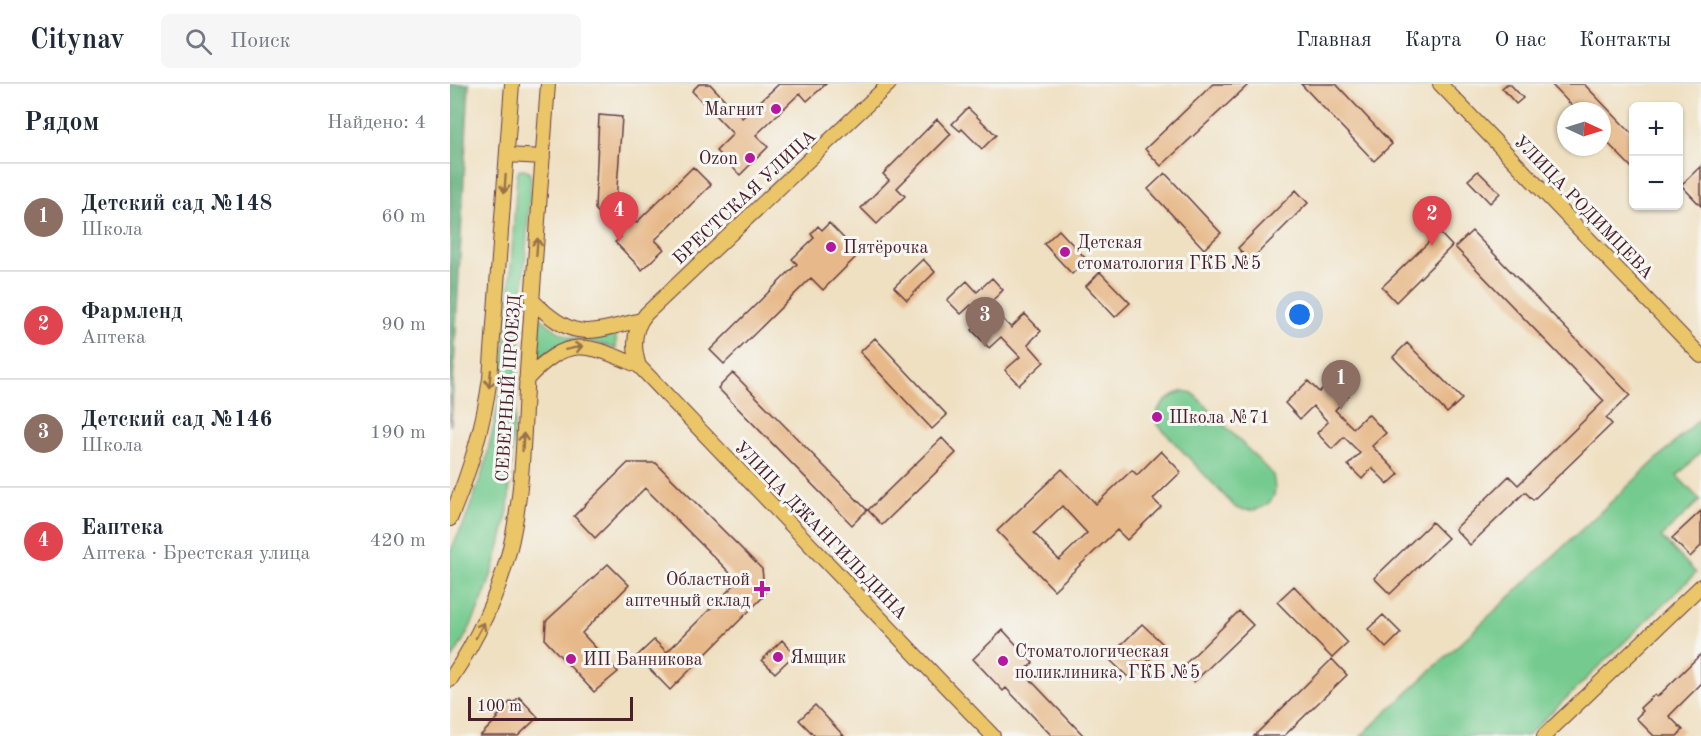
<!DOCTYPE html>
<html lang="ru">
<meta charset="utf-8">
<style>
body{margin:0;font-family:"Old Standard TT",serif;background:#f6f6f7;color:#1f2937}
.controls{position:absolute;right:18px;top:18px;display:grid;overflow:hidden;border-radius:9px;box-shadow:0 2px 4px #0004}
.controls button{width:54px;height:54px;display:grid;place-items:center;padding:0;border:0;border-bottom:2px solid #e0e1e3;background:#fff;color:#1f2937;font:30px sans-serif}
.compass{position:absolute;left:1107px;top:18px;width:54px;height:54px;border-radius:50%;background:#fff;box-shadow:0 2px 4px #0004;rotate:94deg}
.scale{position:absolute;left:18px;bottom:15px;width:165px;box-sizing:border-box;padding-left:6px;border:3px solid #4a1f2b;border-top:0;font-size:16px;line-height:21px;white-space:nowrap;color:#4a1f2b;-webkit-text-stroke:4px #f6f6f2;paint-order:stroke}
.you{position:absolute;left:850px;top:231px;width:21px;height:21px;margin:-15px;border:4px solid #fff;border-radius:50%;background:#1a73e8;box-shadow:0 0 0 9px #1a73e833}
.badge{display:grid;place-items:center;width:39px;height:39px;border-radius:50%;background:#d93025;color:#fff;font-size:20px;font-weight:700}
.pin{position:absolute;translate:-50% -50px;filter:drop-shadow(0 2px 3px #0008)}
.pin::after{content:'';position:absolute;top:32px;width:21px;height:18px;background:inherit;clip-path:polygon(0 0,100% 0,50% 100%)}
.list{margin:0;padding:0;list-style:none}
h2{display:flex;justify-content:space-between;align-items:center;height:78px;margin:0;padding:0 24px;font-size:26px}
h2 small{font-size:20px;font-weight:400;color:#747a83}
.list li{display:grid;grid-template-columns:39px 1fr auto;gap:18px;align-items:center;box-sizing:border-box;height:108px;padding:0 24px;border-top:2px solid #e0e1e3}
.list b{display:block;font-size:22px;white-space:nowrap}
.list p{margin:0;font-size:20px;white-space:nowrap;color:#747a83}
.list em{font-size:20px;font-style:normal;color:#747a83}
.icon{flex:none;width:33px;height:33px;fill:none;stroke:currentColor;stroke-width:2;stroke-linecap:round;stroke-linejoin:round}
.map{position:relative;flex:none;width:1251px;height:652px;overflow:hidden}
header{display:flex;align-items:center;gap:36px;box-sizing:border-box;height:84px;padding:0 30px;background:#fff;border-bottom:2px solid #e0e1e3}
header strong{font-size:28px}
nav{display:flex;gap:33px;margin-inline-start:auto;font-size:21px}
.search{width:420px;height:54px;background:#f6f6f7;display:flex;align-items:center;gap:15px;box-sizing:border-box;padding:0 21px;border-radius:9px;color:#747a83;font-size:22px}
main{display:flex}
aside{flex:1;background:#fff}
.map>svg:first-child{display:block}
.green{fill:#74cb8f;stroke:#5f755d;stroke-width:1.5}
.forest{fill:#5faf7a;stroke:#546752;stroke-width:1.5}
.building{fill:#e7b98a;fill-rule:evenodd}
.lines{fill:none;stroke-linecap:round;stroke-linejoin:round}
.major-casing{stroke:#633c42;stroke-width:16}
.major{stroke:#eac669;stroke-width:14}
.oneway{stroke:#9a724a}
.poi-dot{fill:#b5179e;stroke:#f6f6f2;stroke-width:2}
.labels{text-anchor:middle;stroke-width:6;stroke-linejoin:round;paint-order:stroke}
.poi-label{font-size:18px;fill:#4a1f2b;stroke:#f6f6f2;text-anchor:start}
.street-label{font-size:18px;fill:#4a1f2b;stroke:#f6f6f2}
</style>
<header>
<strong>Citynav</strong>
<div class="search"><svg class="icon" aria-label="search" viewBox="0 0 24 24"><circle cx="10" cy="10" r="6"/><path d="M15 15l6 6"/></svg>Поиск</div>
<nav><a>Главная</a><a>Карта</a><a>О нас</a><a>Контакты</a></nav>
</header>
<main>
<aside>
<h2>Рядом<small>Найдено: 4</small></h2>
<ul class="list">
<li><span class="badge" style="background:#8d6e63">1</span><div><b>Детский сад №148</b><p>Школа</p></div><em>60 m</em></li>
<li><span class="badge" style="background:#e0444e">2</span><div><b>Фармленд</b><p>Аптека</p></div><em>90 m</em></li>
<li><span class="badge" style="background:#8d6e63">3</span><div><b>Детский сад №146</b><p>Школа</p></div><em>190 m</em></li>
<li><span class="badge" style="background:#e0444e">4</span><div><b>Еаптека</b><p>Аптека · Брестская улица</p></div><em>420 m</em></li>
</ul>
</aside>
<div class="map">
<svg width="1251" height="652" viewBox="0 0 1251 652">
<rect width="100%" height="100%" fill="#f6f6f2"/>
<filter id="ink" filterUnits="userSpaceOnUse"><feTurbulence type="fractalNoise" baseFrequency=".0167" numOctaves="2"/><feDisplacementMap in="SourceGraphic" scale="12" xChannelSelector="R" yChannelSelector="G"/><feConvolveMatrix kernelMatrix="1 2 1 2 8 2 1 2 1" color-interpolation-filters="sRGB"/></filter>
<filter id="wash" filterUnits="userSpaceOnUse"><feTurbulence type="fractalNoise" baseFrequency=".008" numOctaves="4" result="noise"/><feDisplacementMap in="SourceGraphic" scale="24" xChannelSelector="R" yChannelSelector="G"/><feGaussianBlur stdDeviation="1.35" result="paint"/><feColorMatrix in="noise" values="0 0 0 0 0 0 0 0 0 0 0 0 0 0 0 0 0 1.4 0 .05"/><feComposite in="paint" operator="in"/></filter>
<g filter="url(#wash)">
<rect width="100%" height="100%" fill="#efe0c2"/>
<!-- green -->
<path class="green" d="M74 85 79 87 81 94 58 426C47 481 31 531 0 578V468L15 437 35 381 50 312 57 244 67 91 69 86Z
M90 233C118 259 129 258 166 250V265C130 252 117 252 87 276Z
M733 307 743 309 823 391C824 397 826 405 824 411 818 426 800 429 786 424L708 341C708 337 706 334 707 330 708 320 724 310 733 307Z
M1251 334V368L1227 392 1250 416 1211 453 1246 489 1077 652H911Z"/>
<!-- forest -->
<path class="forest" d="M0 0H19L1 340 0 342Z"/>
<g id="blocks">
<!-- building -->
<path class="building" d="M249 0H260L292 34 329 0H376L357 17 350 9 306 51 318 63 290 91 266 67 283 50 242 7Z
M763 0H799L711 82 695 65Z
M851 0H886L942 60 924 77Z
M1057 0H1060L1073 14 1066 20 1052 4Z
M1101 0H1134L1184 52V86L1152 53V27H1127Z
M518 24 546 51 532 65 512 45 510 47 502 40Z
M149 31 172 33 166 118 186 139 243 83 261 101 205 156 214 165 192 186 165 158 171 153 145 125Z
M487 35 501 50 447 104 455 112 427 140 411 124 439 96 433 90Z
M1251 82V122L1231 101Z
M1028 87 1050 109 1040 119 1018 96Z
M715 89 771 149 754 165 698 105Z
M846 106 858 119 800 177 788 164Z
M379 139 409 170 373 206 361 194 274 280 260 266 347 180 342 175 364 154 361 150 368 142 372 146Z
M609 146 637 176 622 190 594 160Z
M1022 147 1180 311 1156 334 1162 340 1083 416 1075 408 1020 461 1005 445 1059 392 1068 401 1154 317 1005 163Z
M989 148 1002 162 946 218 932 203Z
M473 175 485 188 457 216 444 203Z
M650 188 680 219 665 233 636 202Z
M542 194 553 206 539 220 561 244 575 230 591 247 578 260 594 278 569 301 555 286 570 273 551 253 539 264 522 246 534 235 521 221 511 230 497 216 517 197 527 208Z
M425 254 497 331 482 345 410 268Z
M957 259 1012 315 997 329 943 273Z
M283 289 417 426 402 441 268 304Z
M883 294 899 311 885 326 903 344 918 330 936 349 922 362 949 390 938 400 922 384 912 395 898 381 910 369 894 353 882 365 867 349 878 338 863 322 850 335 835 319 858 297 869 308Z
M492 354 506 369 432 441 418 426Z
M711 367 731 388 703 415 711 423 677 456 667 446 604 506 547 447 612 385 646 420 682 386 687 391ZM612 422 637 449 609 476 584 449Z
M178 379H206L312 485 315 511 220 606 187 572 204 556 217 568 288 497 195 404 145 454 124 432Z
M1251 427V462L1240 473 1222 454Z
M982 438 998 454 940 510 924 494Z
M158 480 179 501 132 549 168 588 144 608 95 556 96 537Z
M844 502 898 559 882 574 827 518Z
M789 527 803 541 744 598 731 584Z
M933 531 951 549 936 564 918 545Z
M692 540 714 561 680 595 658 574Z
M553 546 583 579 573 588 634 652H602L556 604 553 607 523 575Z
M332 556 345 570 325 589 312 576Z
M1251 570V600L1219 632 1233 646 1227 652H1204L1186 634 1193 627 1190 624 1204 611 1207 613Z
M882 575 897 591 834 652H804Z
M69 613 88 633 68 652H30L48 634 47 633 51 629 50 628 61 617 63 619Z
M365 621 394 652H365L349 636Z"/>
</g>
</g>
<g filter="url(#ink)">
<use href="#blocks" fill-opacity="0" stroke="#633c42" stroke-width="1.5"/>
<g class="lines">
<!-- major casing -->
<g class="major-casing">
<path id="major" d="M439 0 196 230C183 245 183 264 189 282L543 652
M990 0 1251 272
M57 71 93 73
M83 217C124 258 138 249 191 236
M76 296C119 250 137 260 189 282
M0 435C20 388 33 345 40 294L62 0
M0 596C26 557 47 514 59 468 75 405 73 338 78 273 85 182 92 91 98 0
M1094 652 1251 502"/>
</g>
<!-- major -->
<use href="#major" class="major"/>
</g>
<!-- one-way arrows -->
<defs><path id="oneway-shaft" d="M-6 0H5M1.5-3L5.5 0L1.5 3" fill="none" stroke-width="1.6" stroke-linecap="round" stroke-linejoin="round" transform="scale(1.5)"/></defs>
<g class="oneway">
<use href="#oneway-shaft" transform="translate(55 100) rotate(94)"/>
<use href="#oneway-shaft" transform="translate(87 163) rotate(-86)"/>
<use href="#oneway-shaft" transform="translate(124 264) rotate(-12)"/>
<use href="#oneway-shaft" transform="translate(40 295) rotate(96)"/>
<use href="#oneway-shaft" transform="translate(73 358) rotate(-87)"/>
<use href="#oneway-shaft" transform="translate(30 546) rotate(-62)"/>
</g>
</g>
<!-- markers -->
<g class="poi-dot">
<circle cx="326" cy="25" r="6"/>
<circle cx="300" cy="74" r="6"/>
<circle cx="381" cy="163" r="6"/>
<circle cx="615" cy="168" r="6"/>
<circle cx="707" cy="333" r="6"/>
<path d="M309 496h6v6h6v6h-6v6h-6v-6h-6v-6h6z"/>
<circle cx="328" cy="573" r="6"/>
<circle cx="121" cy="575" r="6"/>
<circle cx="553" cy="577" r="6"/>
</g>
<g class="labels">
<!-- poi labels -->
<g class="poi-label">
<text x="314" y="31" text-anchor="end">Магнит</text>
<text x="288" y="80" text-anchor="end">Ozon</text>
<text x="627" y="164">Детская<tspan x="627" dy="21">стоматология ГКБ №5</tspan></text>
<text x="393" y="169">Пятёрочка</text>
<text x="719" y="339">Школа №71</text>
<text x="300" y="501" text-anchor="end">Областной<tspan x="300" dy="21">аптечный склад</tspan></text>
<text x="565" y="573">Стоматологическая<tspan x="565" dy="21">поликлиника, ГКБ №5</tspan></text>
<text x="340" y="579">Ямщик</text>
<text x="133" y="581">ИП Банникова</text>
</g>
<!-- street labels -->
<g class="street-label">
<text transform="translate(294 113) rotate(-43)" y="6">БРЕСТСКАЯ УЛИЦА</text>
<text transform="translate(1134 123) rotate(46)" y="6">УЛИЦА РОДИМЦЕВА</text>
<text transform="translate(58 304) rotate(-86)" y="6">СЕВЕРНЫЙ ПРОЕЗД</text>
<text transform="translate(371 446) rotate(46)" y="6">УЛИЦА ДЖАНГИЛЬДИНА</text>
</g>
</g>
</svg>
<div class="controls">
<button>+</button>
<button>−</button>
</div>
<svg class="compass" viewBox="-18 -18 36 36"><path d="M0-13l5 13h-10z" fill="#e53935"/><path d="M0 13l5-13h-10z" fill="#747a83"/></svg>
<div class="scale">100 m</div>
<div class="you"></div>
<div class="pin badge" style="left:891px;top:326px;background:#8d6e63">1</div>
<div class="pin badge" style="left:982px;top:162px;background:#e0444e">2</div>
<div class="pin badge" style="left:535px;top:263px;background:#8d6e63">3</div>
<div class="pin badge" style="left:169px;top:158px;background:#e0444e">4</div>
</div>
</main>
